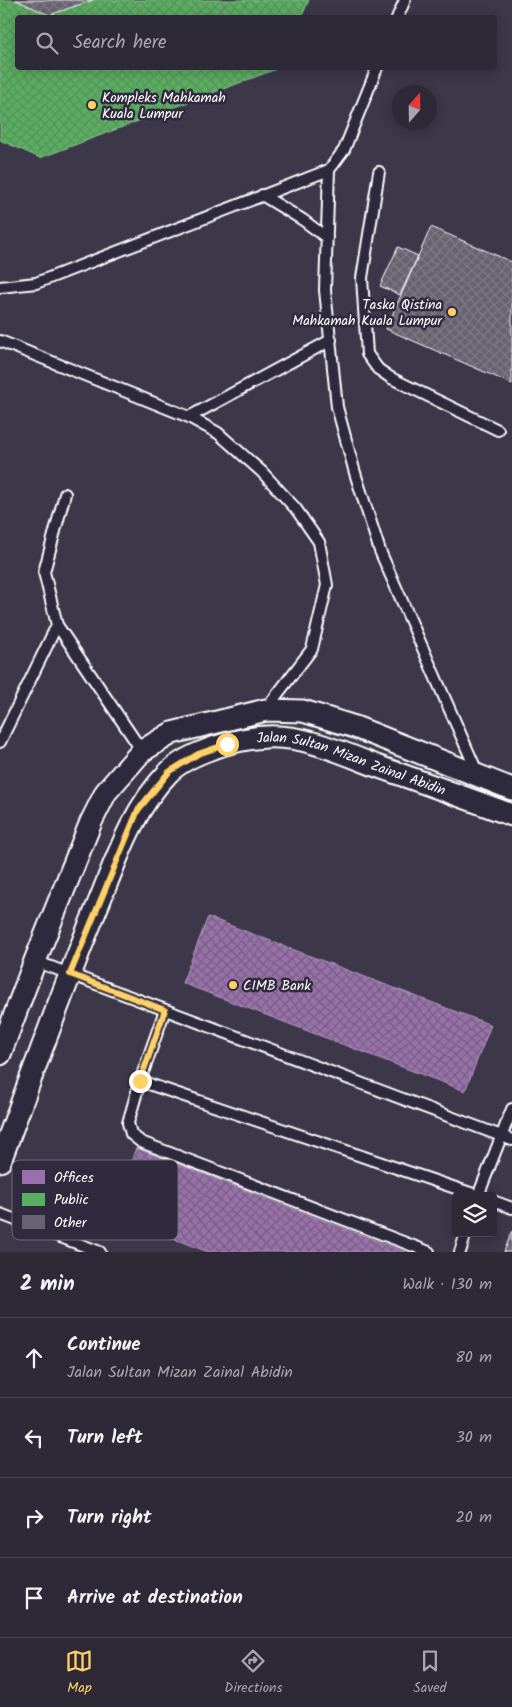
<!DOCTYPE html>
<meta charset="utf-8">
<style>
body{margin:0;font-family:Kalam,sans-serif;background:#393542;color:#f1f3f6}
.controls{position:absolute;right:15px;bottom:15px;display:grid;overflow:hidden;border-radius:5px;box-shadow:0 2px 12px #0003}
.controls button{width:45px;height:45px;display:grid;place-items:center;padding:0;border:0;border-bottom:1px solid #484552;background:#2d2937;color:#f1f3f6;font:25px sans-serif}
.compass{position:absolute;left:392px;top:85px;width:45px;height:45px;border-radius:50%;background:#2d2937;box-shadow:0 2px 12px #0003;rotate:20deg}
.stop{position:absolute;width:15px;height:15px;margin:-11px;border:4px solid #ffd166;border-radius:50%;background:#fff}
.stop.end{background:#ffd166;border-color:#fff;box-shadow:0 1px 5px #0008}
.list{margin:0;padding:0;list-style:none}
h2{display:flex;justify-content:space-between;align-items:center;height:65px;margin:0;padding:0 20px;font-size:21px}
h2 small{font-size:16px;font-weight:400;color:#a7a6ad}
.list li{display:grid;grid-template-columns:32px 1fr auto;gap:15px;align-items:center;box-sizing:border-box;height:80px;padding:0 20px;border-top:1px solid #484552}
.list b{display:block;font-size:19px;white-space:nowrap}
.list p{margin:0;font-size:16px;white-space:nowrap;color:#a7a6ad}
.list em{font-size:16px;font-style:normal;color:#a7a6ad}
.icon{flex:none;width:28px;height:28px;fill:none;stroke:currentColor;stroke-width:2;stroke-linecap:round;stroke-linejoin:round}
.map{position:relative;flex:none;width:512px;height:1252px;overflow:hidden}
.search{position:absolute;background:#2d2937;box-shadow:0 2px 12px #0003;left:15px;right:15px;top:15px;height:55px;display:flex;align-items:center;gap:12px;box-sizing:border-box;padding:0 18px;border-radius:5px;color:#a7a6ad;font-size:19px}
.sheet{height:385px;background:#2d2937}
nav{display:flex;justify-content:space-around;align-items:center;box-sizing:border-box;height:70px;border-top:1px solid #484552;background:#2d2937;font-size:14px;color:#a7a6ad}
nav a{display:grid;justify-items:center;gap:2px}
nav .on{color:#ffd166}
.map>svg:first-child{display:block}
.offices{fill:url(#offices-cross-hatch);stroke:#b89bc4}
.public{fill:url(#public-cross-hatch);stroke:#8cc690}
.building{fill:url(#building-cross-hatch);stroke:#fff}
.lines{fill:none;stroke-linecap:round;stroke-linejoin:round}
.lane-casing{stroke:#fff;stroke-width:14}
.street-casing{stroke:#fff;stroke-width:25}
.lane{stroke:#2f2a3d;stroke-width:10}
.street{stroke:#2f2a3d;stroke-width:21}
.route{stroke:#ffd166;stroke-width:6}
.poi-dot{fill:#ffd166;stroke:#2f2a3d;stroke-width:2}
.labels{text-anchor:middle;stroke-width:5;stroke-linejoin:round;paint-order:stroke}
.poi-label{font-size:14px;fill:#fff;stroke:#2f2a3d;text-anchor:start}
.street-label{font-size:14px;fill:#fff;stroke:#2f2a3d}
.key{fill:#2f2a3d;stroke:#6d6a77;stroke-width:1}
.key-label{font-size:14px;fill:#fff}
</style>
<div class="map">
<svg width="512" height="1252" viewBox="0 0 512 1252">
<defs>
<pattern id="offices-cross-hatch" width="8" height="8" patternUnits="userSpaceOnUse" patternTransform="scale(1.25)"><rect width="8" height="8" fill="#9970ab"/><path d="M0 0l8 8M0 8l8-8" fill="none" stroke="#766080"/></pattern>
<pattern id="public-cross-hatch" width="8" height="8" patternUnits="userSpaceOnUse" patternTransform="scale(1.25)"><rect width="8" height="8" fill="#5aae61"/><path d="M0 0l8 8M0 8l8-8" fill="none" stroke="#56915b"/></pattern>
<pattern id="building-cross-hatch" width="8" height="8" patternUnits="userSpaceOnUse" patternTransform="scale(1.25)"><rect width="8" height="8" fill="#666270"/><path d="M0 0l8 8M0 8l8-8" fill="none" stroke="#7d7a85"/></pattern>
</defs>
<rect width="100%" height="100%" fill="#3c3749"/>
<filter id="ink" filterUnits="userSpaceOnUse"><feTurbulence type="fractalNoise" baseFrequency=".02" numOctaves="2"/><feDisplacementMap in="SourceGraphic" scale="10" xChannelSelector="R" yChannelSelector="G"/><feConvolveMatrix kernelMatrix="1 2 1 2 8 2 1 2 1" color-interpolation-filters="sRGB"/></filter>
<g filter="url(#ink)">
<!-- offices -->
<path class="offices" d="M208 917 491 1025 465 1091 182 983Z
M136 1148 406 1252H208L111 1215Z"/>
<!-- public -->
<path class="public" d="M0 0H16L49 15 93 0H309L301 18H18V68H279L40 158 0 140Z"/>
<!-- building -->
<path class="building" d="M16 0H93L49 15Z
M431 227 512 262V384L386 329Z
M398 247 418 256 400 295 380 286Z
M512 1231V1252H504Z"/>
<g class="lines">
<!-- lane casing -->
<g class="lane-casing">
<path id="lane" d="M397 18 405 0
M329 170 325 290 337 407 355 473 380 551 478 774
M379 172 362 278 367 354 378 369 391 378 498 430
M262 195 303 220 327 238
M0 287 36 283 329 170 344 150 377 68
M0 341 189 417 218 433 262 472 296 509 319 542 327 585 312 649 266 709
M189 417 331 340
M65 494 44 572 57 625 142 751
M0 742 57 625
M35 961 512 1140
M165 1010 140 1081 128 1123 131 1134 141 1142 429 1252
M140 1081 479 1196
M478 1196 512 1109
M493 1201 512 1208
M0 1214 100 1252
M460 1252 466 1233"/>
</g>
<!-- street casing -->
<g class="street-casing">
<g id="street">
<path d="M0 1054 35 961 91 822 106 792 142 751 172 733 266 710 303 711 355 727 512 789"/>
<path id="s1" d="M0 1161C31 1078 61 994 95 912 115 864 131 811 168 773 189 752 238 738 267 737 306 735 347 755 382 768 425 783 469 799 512 815"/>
</g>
</g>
<!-- lane -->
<use href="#lane" class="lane"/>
<!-- street -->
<use href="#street" class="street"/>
</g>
</g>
<g class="lines" filter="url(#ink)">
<!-- route -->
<path class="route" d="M140 1081 165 1010 70 974 138 810 169 772 198 754 227 744"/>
</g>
<!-- markers -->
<g class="poi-dot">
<circle cx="92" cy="105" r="5"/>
<circle cx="452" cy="312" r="5"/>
<circle cx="233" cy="985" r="5"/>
</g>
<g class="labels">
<!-- poi labels -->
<g class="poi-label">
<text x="102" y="102">Kompleks Mahkamah<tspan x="102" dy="16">Kuala Lumpur</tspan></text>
<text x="442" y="309" text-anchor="end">Taska Qistina<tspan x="442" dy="16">Mahkamah Kuala Lumpur</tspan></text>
<text x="243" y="990">CIMB Bank</text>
</g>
<!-- street labels -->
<g class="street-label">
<text dy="5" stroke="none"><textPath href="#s1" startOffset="620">Jalan Sultan Mizan Zainal Abidin</textPath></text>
</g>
</g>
<!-- legend -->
<rect x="12" y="1160" width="166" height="80" rx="8" class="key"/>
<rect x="22" y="1170" width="23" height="14" fill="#9970ab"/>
<rect x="22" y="1193" width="23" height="13" fill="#5aae61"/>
<rect x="22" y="1215" width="23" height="14" fill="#666270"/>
<g class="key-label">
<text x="54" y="1182">Offices</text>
<text x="54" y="1204">Public</text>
<text x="54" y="1227">Other</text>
</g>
</svg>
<div class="controls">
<button><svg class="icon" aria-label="layers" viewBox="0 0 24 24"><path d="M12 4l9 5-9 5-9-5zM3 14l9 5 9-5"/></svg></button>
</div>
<svg class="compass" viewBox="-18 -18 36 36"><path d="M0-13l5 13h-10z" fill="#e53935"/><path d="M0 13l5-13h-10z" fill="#a7a6ad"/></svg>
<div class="stop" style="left:227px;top:744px"></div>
<div class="stop end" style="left:140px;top:1081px"></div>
<div class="search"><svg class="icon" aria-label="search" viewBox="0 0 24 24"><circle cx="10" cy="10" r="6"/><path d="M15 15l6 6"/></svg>Search here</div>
</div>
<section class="sheet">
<h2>2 min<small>Walk · 130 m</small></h2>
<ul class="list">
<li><svg class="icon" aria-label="ahead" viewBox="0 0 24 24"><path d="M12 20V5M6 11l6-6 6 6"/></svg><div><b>Continue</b><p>Jalan Sultan Mizan Zainal Abidin</p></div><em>80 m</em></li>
<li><svg class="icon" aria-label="left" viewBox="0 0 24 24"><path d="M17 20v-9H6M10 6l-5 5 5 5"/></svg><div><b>Turn left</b></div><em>30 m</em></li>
<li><svg class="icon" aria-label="right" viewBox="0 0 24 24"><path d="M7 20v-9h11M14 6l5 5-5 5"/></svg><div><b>Turn right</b></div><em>20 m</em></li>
<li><svg class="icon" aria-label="arrive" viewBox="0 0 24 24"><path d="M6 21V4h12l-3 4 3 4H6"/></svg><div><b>Arrive at destination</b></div></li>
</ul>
</section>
<nav>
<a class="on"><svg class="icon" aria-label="map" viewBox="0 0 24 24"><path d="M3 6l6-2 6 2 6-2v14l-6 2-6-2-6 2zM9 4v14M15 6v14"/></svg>Map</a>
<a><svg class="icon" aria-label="directions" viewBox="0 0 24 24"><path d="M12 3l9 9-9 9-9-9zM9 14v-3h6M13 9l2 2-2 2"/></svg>Directions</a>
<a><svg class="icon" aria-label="saved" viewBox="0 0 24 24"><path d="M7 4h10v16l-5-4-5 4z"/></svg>Saved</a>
</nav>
